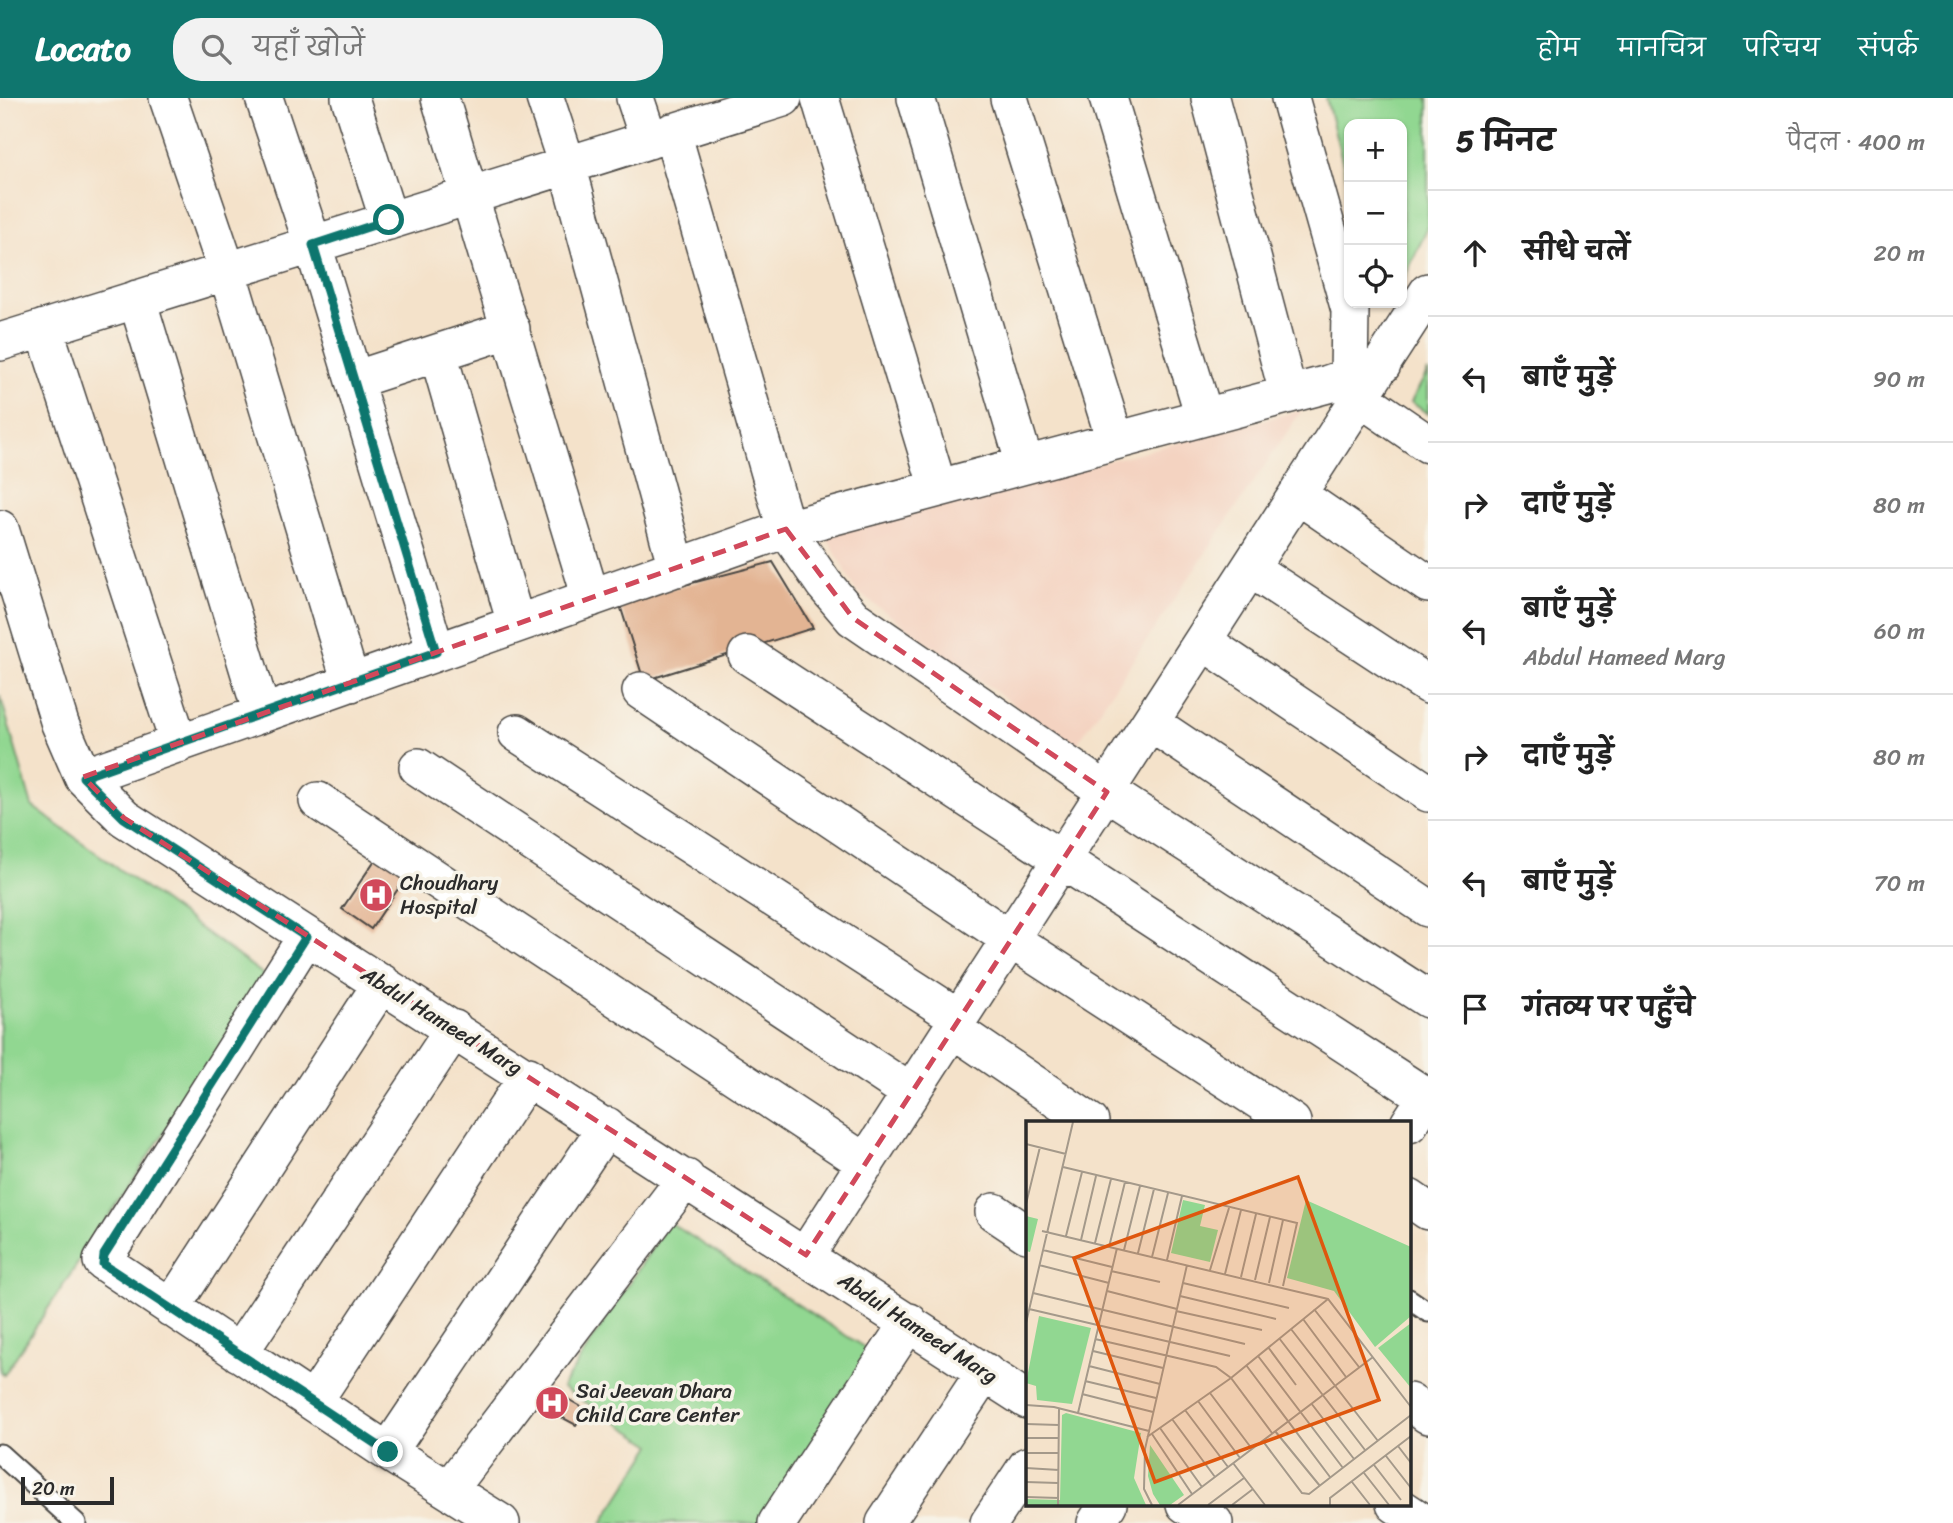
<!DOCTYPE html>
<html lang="hi">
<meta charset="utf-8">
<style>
body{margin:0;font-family:Sriracha,"Playpen Sans Deva",sans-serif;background:#f2f2f2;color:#222}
.controls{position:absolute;right:21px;top:21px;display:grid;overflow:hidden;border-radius:14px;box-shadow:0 2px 5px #0004}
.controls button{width:63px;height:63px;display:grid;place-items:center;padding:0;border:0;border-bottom:2px solid #e0e0e0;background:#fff;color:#222;font:35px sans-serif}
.scale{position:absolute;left:21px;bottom:18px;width:93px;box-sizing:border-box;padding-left:7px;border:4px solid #2b2b2b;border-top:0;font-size:19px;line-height:24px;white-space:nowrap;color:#2b2b2b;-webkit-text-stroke:5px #f7f3e8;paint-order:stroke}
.stop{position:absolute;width:21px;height:21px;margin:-16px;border:5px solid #0f766e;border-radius:50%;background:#fff}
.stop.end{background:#0f766e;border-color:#fff;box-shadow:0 2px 7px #0008}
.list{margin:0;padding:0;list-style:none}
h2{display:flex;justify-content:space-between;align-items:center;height:91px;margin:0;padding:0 28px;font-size:30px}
h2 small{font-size:23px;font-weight:400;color:#767676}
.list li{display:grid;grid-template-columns:46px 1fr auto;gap:21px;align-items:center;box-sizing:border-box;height:126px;padding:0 28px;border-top:2px solid #e0e0e0}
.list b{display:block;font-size:26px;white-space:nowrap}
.list p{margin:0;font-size:23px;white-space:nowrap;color:#767676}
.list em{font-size:23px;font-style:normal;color:#767676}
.icon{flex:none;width:38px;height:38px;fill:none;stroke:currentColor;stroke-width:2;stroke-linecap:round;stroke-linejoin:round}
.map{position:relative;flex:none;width:1428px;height:1425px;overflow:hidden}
header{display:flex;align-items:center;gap:42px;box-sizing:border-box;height:98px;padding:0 35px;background:#0f766e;color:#fff}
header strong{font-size:33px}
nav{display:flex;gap:38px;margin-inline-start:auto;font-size:24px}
.search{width:490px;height:63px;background:#f2f2f2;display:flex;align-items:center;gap:18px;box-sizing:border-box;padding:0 24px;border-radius:28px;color:#767676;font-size:26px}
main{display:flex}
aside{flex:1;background:#fff}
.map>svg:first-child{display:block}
.built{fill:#f4d3c1}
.green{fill:#91d791;stroke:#5e815e;stroke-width:2}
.building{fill:#e3b493}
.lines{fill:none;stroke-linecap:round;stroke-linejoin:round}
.service-casing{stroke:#494643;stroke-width:23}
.minor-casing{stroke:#494643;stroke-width:40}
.service{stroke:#fff;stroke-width:19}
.minor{stroke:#fff;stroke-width:37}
.route{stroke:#0f766e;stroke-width:9}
.marked{fill:none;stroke:#d1495b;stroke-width:5;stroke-dasharray:14 9;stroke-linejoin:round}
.labels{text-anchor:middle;stroke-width:7;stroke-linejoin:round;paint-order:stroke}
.poi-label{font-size:21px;fill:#2b2b2b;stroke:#f7f3e8;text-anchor:start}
.street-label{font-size:21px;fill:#2b2b2b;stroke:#f7f3e8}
.inset-road{fill:none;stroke:#a4998a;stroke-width:2}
.view{fill:#df570e;fill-opacity:0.15;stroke:#df570e;stroke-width:3.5}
.inset-edge{fill:none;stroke:#2b2b2b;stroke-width:3.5}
</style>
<header>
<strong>Locato</strong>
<div class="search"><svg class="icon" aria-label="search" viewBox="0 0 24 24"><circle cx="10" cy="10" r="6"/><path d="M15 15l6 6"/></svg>यहाँ खोजें</div>
<nav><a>होम</a><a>मानचित्र</a><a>परिचय</a><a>संपर्क</a></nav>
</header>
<main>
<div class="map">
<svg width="1428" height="1425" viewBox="0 0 1428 1425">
<rect width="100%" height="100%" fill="#f7f3e8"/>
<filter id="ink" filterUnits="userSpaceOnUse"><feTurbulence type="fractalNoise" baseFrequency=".0143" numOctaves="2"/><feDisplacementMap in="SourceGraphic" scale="14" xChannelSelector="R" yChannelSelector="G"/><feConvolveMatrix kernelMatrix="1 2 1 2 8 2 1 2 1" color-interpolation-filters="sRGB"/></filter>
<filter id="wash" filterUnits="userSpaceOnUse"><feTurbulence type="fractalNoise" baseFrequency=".00686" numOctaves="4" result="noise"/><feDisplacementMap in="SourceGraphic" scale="28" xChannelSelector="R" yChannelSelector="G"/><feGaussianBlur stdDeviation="1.57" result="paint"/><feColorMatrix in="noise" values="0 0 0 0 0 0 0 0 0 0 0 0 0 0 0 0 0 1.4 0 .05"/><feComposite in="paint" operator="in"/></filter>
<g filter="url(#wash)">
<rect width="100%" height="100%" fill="#f4e2ca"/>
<!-- built -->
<path class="built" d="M1302 312 1074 650 856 493 826 437Z"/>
<!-- green -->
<path class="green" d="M1326 0H1428V129L1402 185V26H1349V89Z
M1428 273V316L1411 304Z
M0 597 32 708 267 879 4 1277 0 1273Z
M669 1124 873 1255 763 1425H602L652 1347 562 1289Z"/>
<g id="blocks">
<!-- building -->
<path class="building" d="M773 464 813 530 644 583 619 504Z
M379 756 408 776 371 831 342 811Z
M547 1289 585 1311 576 1327 537 1306Z"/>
</g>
</g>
<g filter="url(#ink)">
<use href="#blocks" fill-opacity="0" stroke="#494643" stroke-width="2"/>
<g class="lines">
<!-- service casing -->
<g class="service-casing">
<path id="service" d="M1409 1201 1428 1214
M0 1356 76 1425"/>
</g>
<!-- minor casing -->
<g class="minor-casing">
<path id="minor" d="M168 0 227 173 351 585
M264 0 313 147 436 554
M350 0 389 123
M440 0 591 500
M545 0 567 67 677 470
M635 0 649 42
M820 0 938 390
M916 0 1025 367
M1009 0 1115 342
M1108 0 1204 318
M1210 0 1288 295
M1290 0 1350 212 1349 279
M672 34 786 431 824 486 853 520 1107 694 1428 901
M137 201 262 616
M44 230 179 646
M0 244 783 0
M438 255 516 526
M354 282 511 231
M1361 300 1428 346
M1298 397 1428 486
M0 431 60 626 83 679 124 720 1027 1302
M1251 471 1428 587
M1204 544 1428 695
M747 557 1428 1000
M641 593 1010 841 1292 1024
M1151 625 1428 810
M517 635 959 920
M418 669 911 995
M83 679 786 431 1328 286 1382 267
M318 703 866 1065
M306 839 102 1163 388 1354 501 1425
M953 931 1090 1024
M1409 1026 1428 997
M1409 1100 1428 1113
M994 1114 1027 1136
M806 1157 1428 194
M171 1210 382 885
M239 1255 454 931
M313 1304 528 978
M1409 1304 1428 1317
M388 1354 607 1028
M450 1390 686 1080
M1185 1406 1214 1425
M1395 1406 1424 1425
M777 1425 909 1224
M885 1425 985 1274
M989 1425 1027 1368
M1096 1425 1108 1406"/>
</g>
<!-- service -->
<use href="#service" class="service"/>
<!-- minor -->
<use href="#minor" class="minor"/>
</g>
</g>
<g class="lines" filter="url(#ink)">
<!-- route -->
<path class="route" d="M388 1354 103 1166 104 1157 306 839 124 720 83 679 436 554 313 147 389 122"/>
</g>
<!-- marked area -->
<path class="marked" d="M786 431 853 520 1107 694 806 1157 124 720 83 679Z"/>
<!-- icons -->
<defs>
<g id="hospital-disc" transform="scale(1.75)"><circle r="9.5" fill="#d1495b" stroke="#f7f3e8"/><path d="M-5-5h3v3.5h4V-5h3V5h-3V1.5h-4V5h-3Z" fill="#fff"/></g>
</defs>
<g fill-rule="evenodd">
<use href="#hospital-disc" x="376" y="797"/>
<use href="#hospital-disc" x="552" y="1305"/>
</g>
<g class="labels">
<!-- poi labels -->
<g class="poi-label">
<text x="400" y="792">Choudhary<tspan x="400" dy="24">Hospital</tspan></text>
<text x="576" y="1300">Sai Jeevan Dhara<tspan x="576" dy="24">Child Care Center</tspan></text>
</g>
<!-- street labels -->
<g class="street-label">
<text transform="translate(442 923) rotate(32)" y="7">Abdul Hameed Marg</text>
<text transform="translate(918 1230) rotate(33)" y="7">Abdul Hameed Marg</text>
</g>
</g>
<!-- overview -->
<g transform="translate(1026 1023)">
<rect width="385" height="385" fill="#f4e2ca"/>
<path d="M157 79 179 84 174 105 192 109 184 141 145 132ZM280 79 385 126V195L349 226 308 170 261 157ZM0 95 12 98 4 131 0 130ZM13 195 65 207 46 283 11 279 10 265 0 262ZM385 202V267L352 227ZM40 292 115 312 108 357 120 384H0V378L34 379 36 294ZM124 324 158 374 144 384H134L127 373 122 355Z" fill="#91d791"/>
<path class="inset-road" d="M0 23 40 33M37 46 271 102 257 165M0 83 14 26M16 110 302 178 385 286M40 115 56 51M55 119 70 55M69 122 85 58M83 126 99 61M17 129 86 146M98 129 114 65M112 132 128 68M126 136 142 72M141 139 156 75M13 144 83 162M184 149 203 87M85 150 134 161M199 153 215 89M215 156 230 93M229 159 244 96M157 162 263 187M243 162 257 99M81 170 151 188M7 172 219 223M154 175 250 198M3 188 204 235M288 188 333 246M150 190 236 209M277 198 320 256M0 202 47 1M265 208 352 320M253 217 339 329M69 218 190 246 205 257 246 312M242 226 270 264M67 230 137 247M232 235 317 347M220 244 304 356M63 245 134 263M59 260 130 277M184 272 226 328M56 273 127 291M172 280 214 337M285 282 328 338M0 284 28 286 123 310M159 289 202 346M52 292 91 127M146 298 189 356M0 303 33 304M134 307 176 366M249 310 294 365M126 313 166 373M121 316 205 257 302 178M0 317H33M236 319 276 372 283 373 385 294M372 325 385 342M0 332H32M360 335 385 367M207 342 239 384M348 344 375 379M0 347 33 349M338 352 363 384M0 361 32 362M326 361 344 384M0 376 33 377M32 384 33 287M126 384 118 368 119 328 161 144M152 384 347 236M182 384 218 357M206 384 227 368M304 384V377L385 315"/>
<path class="view" d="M272 56 353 279 129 361 48 137Z"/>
<rect width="385" height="385" class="inset-edge"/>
</g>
</svg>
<div class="controls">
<button>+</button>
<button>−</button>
<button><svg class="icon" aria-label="locate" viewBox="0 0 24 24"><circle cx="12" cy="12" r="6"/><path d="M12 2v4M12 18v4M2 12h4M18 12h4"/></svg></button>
</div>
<div class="scale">20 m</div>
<div class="stop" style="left:389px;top:122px"></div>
<div class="stop end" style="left:388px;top:1354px"></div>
</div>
<aside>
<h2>5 मिनट<small>पैदल · 400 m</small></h2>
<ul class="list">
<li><svg class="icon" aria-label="ahead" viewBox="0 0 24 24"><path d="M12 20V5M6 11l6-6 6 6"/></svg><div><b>सीधे चलें</b></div><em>20 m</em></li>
<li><svg class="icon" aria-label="left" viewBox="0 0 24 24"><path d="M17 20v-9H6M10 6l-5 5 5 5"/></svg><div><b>बाएँ मुड़ें</b></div><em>90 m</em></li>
<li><svg class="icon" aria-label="right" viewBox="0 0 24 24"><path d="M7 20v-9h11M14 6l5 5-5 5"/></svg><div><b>दाएँ मुड़ें</b></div><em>80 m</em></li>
<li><svg class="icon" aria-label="left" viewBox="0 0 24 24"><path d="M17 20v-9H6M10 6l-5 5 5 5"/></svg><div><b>बाएँ मुड़ें</b><p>Abdul Hameed Marg</p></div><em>60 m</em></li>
<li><svg class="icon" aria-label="right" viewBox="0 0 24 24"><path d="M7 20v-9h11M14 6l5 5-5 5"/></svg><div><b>दाएँ मुड़ें</b></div><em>80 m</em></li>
<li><svg class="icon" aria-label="left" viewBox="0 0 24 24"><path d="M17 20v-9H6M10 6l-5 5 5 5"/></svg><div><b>बाएँ मुड़ें</b></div><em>70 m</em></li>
<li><svg class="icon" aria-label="arrive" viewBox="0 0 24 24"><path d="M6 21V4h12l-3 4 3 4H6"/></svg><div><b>गंतव्य पर पहुँचे</b></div></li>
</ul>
</aside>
</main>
